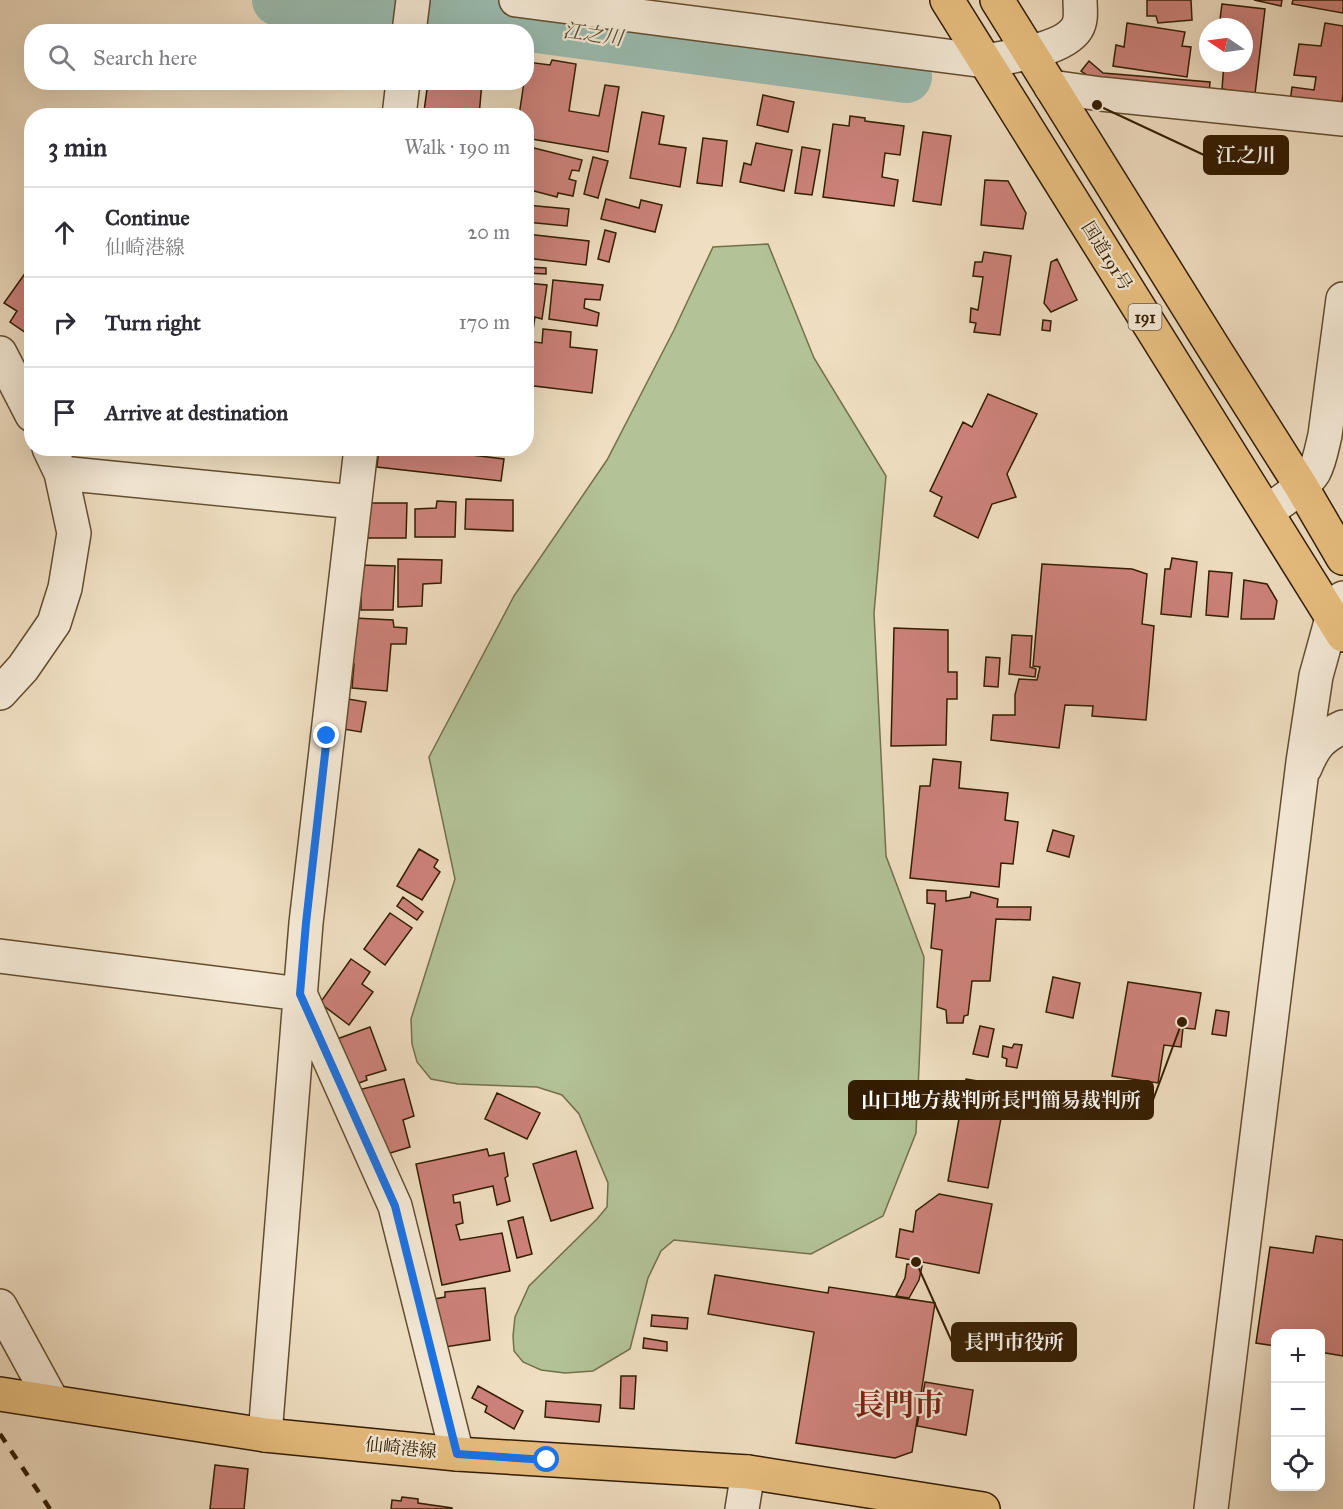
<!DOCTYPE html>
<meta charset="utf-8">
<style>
body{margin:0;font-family:"IM FELL Great Primer","Noto Serif JP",serif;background:#f7f7f7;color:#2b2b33}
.controls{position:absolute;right:18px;bottom:18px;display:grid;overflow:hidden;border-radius:12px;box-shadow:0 6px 24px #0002}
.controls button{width:54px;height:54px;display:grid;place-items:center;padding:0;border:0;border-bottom:2px solid #e1e1e2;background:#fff;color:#2b2b33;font:30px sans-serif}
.compass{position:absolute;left:1199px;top:18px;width:54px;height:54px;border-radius:50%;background:#fff;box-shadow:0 6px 24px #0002;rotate:283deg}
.stop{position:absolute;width:18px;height:18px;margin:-14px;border:4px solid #1a73e8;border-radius:50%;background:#fff}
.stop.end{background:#1a73e8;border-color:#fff;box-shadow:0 2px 6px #0008}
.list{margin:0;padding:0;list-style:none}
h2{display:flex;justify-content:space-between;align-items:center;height:78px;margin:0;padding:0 24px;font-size:26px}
h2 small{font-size:20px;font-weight:400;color:#7c7c81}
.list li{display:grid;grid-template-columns:39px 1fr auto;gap:18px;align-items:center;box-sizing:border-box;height:90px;padding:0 24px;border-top:2px solid #e1e1e2}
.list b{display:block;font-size:22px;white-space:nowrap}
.list p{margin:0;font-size:20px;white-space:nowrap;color:#7c7c81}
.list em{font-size:20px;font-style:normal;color:#7c7c81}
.icon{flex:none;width:33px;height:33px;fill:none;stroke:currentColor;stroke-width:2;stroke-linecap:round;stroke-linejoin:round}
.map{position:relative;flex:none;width:1343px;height:1509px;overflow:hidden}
.search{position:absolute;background:#fff;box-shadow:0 6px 24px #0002;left:24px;top:24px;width:510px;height:66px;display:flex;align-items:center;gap:15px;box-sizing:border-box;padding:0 21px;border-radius:24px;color:#7c7c81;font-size:22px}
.panel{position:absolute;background:#fff;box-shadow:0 6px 24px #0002;left:24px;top:108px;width:510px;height:348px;border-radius:24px}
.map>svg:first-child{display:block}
.green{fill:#b3c297;stroke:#73704c;stroke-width:1.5}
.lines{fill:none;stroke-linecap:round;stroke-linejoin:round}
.river{stroke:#9abcb0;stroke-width:52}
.building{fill:#cd827b;stroke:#331d00;stroke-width:1.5}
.minor-casing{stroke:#624d30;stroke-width:36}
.major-casing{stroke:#331d00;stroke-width:36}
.highway-casing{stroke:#331d00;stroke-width:36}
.minor{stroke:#f5ead7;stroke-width:33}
.major{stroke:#e8bf80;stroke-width:33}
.highway{stroke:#e8bf80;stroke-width:33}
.rail{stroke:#331d00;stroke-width:4.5;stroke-dasharray:10 10;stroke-linecap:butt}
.route{stroke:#1a73e8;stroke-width:8}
.labels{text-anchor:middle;stroke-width:4.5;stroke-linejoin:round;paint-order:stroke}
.shield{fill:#f5ead7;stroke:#6d5a40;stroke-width:1.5}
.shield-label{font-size:16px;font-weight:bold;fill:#331d00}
.street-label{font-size:18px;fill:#331d00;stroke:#f5ead7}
.water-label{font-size:20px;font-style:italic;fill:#524d35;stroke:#f5ead7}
.town-label{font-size:30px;font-weight:bold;fill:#7a1f14;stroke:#f5ead7}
.leader{fill:none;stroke:#331d00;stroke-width:2}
.callout-dot{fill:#331d00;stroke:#f5ead7;stroke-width:2}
.callout{fill:#331d00;stroke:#331d00;stroke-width:2}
.callout-label{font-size:20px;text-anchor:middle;font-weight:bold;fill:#fff}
</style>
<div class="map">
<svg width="1343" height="1509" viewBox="0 0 1343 1509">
<rect width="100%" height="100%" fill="#efdec1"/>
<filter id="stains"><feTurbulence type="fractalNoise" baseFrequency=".00333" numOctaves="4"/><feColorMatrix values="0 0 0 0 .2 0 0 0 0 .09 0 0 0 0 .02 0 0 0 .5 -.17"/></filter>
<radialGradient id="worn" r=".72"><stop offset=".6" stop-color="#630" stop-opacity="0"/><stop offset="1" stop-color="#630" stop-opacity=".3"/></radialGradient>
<!-- green -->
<path class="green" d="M768 244 814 358 886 476 874 613 886 856 924 957 916 1133 883 1216 811 1254 674 1240 661 1251 648 1278 630 1349 593 1371 565 1373 541 1370 523 1362 514 1351 513 1336 515 1317 529 1286 597 1219 607 1207 608 1183 579 1114 562 1095 537 1087 458 1084 431 1079 417 1062 412 1044 411 1019 455 879 429 757 514 596 607 460 674 330 713 247Z"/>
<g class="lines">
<!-- river -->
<path class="river" d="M278 0 464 17 906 77"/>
</g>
<!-- building -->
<path class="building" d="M1147 0H1191L1192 20 1158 23 1156 16H1147Z
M1254 0H1282L1281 6Z
M1293 0H1343V13L1292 4Z
M1222 4 1265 9 1255 94 1222 89 1224 63H1244V27H1219Z
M1127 23 1185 32 1182 46 1191 47 1187 77 1113 66 1116 45 1124 47Z
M1325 23 1343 26V94L1341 109 1290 102 1292 87 1314 90 1316 77 1294 75 1299 44 1321 46Z
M552 60 576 64 569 111 599 116 605 85 619 87 608 152 526 138V116H519L524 82H526L527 62 550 65Z
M1089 61 1103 73 1210 82 1209 93 1100 84 1081 71Z
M428 82H482L479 116 424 111Z
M763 95 794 102 788 132 757 125Z
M642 112 664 116 659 144 686 148 680 187 630 178Z
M850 116 865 118V121L904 126 900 155 885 153 882 177 898 180 894 206 823 197 833 124 849 126Z
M923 132 951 136 941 205 913 201Z
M703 138 727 141 722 186 697 183Z
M756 143 792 150 784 191 740 182 744 163 751 165Z
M530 147 582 160 579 171 572 170 569 179 576 181 573 196 558 193 557 197 526 189V163Z
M802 147 820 150 812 195 795 193Z
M593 157 608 161 598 198 584 194Z
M985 180 1008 181 1026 213 1023 229 981 225Z
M606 199 639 208 641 200 662 205 655 232 601 219Z
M526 205 569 209 567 226 526 222Z
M605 230 616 233 609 262 598 259Z
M526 234 589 241 586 265 526 258Z
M984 252 1011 256 1000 335 974 332 976 323 970 322 971 308 978 310 983 277 973 276 975 262H982Z
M1057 259 1077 300 1051 312 1044 303 1051 262Z
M31 265 32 266V337L10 322 17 311 4 303Z
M526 267 546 268V274L526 273Z
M553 280 603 285 600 300 585 299 584 308 599 313 597 326 549 319Z
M526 283 547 285 542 319 535 317 533 330 526 329Z
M1043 320 1051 321 1050 331 1042 330Z
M543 329 571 332 570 347 597 350 592 393 526 385V341L542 343Z
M988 394 1037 414 1007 474 1016 497 992 504 978 538 934 516 942 497 930 491 963 422 972 427Z
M379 448H414L504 459 501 481 377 467Z
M466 499 513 500V531L465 529Z
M437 501 456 502 455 537H415V509L436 508Z
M368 503H407L406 538H368Z
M1172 558 1197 562 1191 617 1161 614 1165 569H1170Z
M398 559 442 560 441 583 423 584 422 606 398 607Z
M1042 564 1132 569 1147 574 1142 624 1154 626 1146 720 1092 716 1093 706 1065 705 1059 748 991 740 993 715H1015V695L1019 679 1037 680 1040 667 1033 666Z
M359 565 395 566 393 610H361V592L358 590Z
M1209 571 1232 573 1228 617 1206 615Z
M1244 580 1267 584 1277 601 1274 619H1241Z
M354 618 393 620 394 627 407 628 406 644H391L387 691 352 688 354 664 351 663Z
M894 628 948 630V672H957V699H947L946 745 891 746Z
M1012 635 1032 636 1030 667 1036 669 1035 677 1009 674Z
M986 657 1000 658 998 687 984 686Z
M348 699 366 702 361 732 343 729Z
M933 759 961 762 959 788 1008 793 1005 820 1018 822 1013 864 1001 863 999 887 910 878 920 786H930Z
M1053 830 1074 836 1069 857 1047 851Z
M419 849 438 860 434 867 440 872 422 900 397 886Z
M927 890 946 891V901L970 897 971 892 998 899 997 907H1031L1030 920 996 919 990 981H972L968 1015 964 1016 963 1023H947L946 1010 937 1007 942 950 931 948 935 904 927 903Z
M403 897 423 912 417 920 397 906Z
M390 913 412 928 385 965 364 949Z
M351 959 370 972 362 984 373 992 349 1025 320 1003Z
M1053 977 1080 983 1073 1018 1046 1012Z
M1128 982 1201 993 1195 1029 1183 1028 1181 1047 1164 1045 1158 1083 1112 1076Z
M1216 1010 1229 1012 1226 1036 1212 1034Z
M980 1026 994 1029 988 1057 973 1054Z
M370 1027 386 1070 366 1076 367 1080 354 1085 337 1039Z
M1014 1044 1022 1045 1017 1068 1006 1066 1007 1059 1002 1057 1003 1046 1012 1048Z
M404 1079 414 1116 403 1120 410 1147 377 1157 358 1090Z
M966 1079 1007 1086 988 1188 948 1181Z
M497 1093 540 1113 527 1139 485 1119Z
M487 1149 489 1156 504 1153 508 1176 505 1178 510 1201 497 1205 493 1186 453 1195 454 1203 460 1202 463 1223 456 1225 460 1240 502 1233 510 1271 442 1285 416 1164Z
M576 1151 593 1208 551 1221 533 1164Z
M939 1194 992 1204 979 1273 896 1257 900 1229 913 1232 916 1211Z
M523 1217 532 1254 517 1258 508 1221Z
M1316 1236 1343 1240V1356L1320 1352V1334H1276V1346L1256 1343 1270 1247 1313 1253Z
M907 1264 922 1266 919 1280 909 1298 896 1296 905 1278Z
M715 1275 828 1293 829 1287 935 1303 912 1452 895 1458 796 1443 814 1332 708 1314Z
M485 1288 490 1340 445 1347 428 1300 445 1297V1292Z
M652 1315 688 1318 687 1329 651 1326Z
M644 1338 667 1342V1351L643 1348Z
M621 1376H636L634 1409 620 1408Z
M925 1382 973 1390 966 1435 917 1426Z
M478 1386 523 1411 514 1429 485 1412 487 1406 472 1398Z
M546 1401 601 1405 599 1422 545 1417Z
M215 1465 248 1469 244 1509H210Z
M402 1497 418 1499V1503L452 1508V1509H391L392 1500 401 1501Z"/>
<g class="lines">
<!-- minor casing -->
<g class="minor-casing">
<path id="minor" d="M516 0 985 61C1008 57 1064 50 1077 28 1082 20 1080 9 1080 0
M409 32 413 0
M1051 87 1101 94 1343 119
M399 116 403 82
M0 353 32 415
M49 448 61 473
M1267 512C1281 501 1305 487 1314 472 1320 461 1322 447 1325 435L1343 299
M0 693 23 668 54 623 65 588 74 533 61 473 354 502
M1305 768C1314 746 1321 737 1343 727
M0 956 300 994
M302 998 395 1206 457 1454
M0 1306 52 1401
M265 1435 306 923 361 448
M742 1509 748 1472
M1211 1509 1303 762 1316 676 1332 618 1343 598"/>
</g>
<!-- major casing -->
<g class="major-casing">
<path id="major" d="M0 1394 265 1435 457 1454 748 1472 983 1509"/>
</g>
<!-- highway casing -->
<g class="highway-casing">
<path id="highway" d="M947 0 1343 635
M997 0 1210 342 1301 486 1343 558"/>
</g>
<!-- minor -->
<use href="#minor" class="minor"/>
<!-- major -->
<use href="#major" class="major"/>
<!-- highway -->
<use href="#highway" class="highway"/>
<!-- rail -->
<path class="rail" d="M0 1434 50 1509"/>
</g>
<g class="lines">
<!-- route -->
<path class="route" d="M327 736 306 923 300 994 395 1206 457 1454 547 1460"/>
</g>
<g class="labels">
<!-- shield labels -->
<rect class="shield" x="1128.5" y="304" width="33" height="26" rx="4.5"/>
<g class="shield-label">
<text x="1145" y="323">191</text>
</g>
<!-- street labels -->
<g class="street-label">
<text transform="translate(1107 256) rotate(58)" y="6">国道191号</text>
<text transform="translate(401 1448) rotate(6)" y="6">仙崎港線</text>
</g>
<!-- water labels -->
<g class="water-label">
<text transform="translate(593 34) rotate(8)" y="7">江之川</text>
</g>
<!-- town labels -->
<g class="town-label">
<text x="899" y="1415">長門市</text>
</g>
</g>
<!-- callouts -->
<path class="leader" d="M1097 105L1204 155M1182 1022L1153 1100M916 1262L952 1342"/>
<g class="callout-dot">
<circle cx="1097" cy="105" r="6"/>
<circle cx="1182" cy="1022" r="6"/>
<circle cx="916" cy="1262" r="6"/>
</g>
<g class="callout">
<rect x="1204" y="136" width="84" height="38" rx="6"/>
<rect x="849" y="1081" width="304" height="38" rx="6"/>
<rect x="952" y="1323" width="124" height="38" rx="6"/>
</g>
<g class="callout-label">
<text x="1246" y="162">江之川</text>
<text x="1001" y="1107">山口地方裁判所長門簡易裁判所</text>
<text x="1014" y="1349">長門市役所</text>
</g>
<rect width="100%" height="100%" filter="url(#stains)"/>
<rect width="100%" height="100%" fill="url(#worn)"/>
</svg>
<div class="controls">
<button>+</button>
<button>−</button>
<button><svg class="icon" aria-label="locate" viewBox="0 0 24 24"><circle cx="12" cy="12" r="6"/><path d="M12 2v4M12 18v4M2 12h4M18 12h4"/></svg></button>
</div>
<svg class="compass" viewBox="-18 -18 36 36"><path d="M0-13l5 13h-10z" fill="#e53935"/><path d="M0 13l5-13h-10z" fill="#7c7c81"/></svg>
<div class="stop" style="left:547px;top:1460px"></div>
<div class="stop end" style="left:327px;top:736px"></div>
<div class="search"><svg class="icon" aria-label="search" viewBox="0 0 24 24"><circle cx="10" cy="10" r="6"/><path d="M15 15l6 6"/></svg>Search here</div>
<section class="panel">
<h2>3 min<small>Walk · 190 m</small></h2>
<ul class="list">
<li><svg class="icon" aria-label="ahead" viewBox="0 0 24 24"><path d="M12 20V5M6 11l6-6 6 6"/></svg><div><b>Continue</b><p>仙崎港線</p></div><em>20 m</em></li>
<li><svg class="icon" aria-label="right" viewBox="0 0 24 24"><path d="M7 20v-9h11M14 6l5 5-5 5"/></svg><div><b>Turn right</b></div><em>170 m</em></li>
<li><svg class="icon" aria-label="arrive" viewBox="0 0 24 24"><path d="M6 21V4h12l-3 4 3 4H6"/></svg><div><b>Arrive at destination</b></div></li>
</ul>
</section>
</div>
